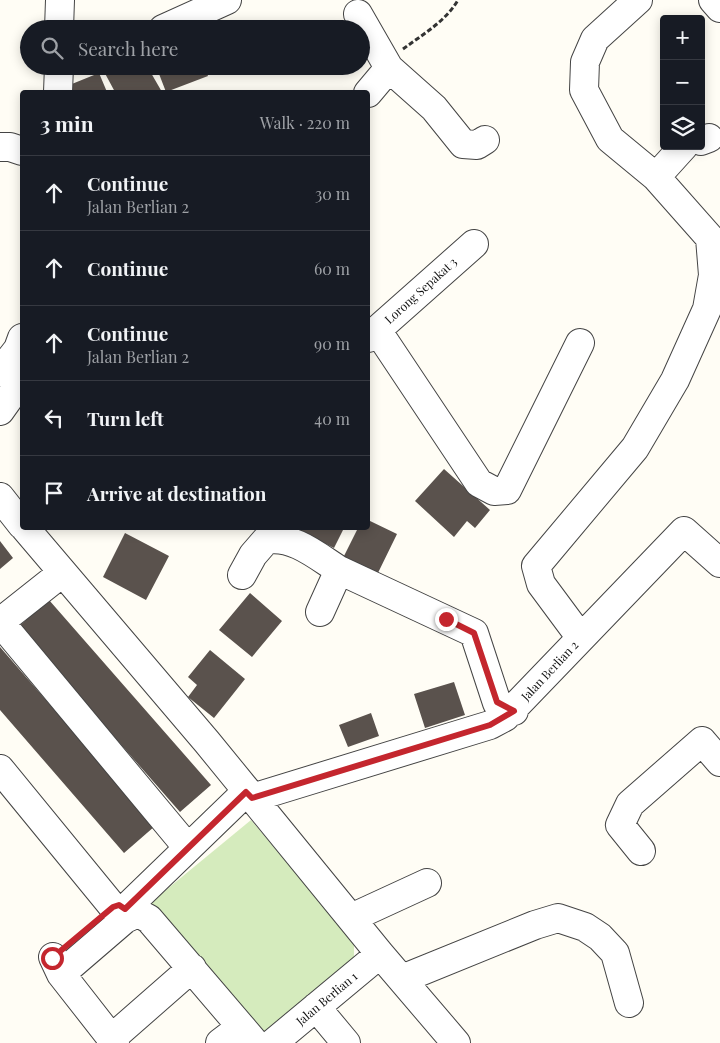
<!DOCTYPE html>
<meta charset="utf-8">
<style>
body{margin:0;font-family:"Playfair Display",serif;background:#242831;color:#f1f3f6}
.controls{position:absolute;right:15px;top:15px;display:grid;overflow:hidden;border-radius:5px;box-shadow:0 2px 12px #0003}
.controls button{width:45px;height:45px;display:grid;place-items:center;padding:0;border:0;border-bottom:1px solid #363941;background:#171b24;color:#f1f3f6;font:25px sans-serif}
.stop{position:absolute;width:15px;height:15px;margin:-11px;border:4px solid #c4262e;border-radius:50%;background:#fff}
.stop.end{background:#c4262e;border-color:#fff;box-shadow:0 1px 5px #0008}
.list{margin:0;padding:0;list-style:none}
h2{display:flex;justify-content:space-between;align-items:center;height:65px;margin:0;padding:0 20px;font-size:21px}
h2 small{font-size:16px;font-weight:400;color:#9ea1a6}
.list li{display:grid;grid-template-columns:32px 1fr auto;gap:15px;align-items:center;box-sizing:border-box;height:75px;padding:0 20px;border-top:1px solid #363941}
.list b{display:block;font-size:19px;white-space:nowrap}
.list p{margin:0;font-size:16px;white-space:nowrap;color:#9ea1a6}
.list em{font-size:16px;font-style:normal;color:#9ea1a6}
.icon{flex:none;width:28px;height:28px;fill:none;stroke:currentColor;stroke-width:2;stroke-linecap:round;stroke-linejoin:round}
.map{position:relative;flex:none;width:720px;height:1043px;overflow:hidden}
.search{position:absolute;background:#171b24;box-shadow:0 2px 12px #0003;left:20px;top:20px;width:350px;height:55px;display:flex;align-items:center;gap:12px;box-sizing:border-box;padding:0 18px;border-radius:28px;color:#9ea1a6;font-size:19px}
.panel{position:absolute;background:#171b24;box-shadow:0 2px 12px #0003;left:20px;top:90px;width:350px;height:440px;border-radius:5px}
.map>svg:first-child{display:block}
.green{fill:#d5ebbd}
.building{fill:#5a524d}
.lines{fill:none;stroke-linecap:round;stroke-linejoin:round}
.minor-casing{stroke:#444;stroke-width:30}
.path{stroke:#333;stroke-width:3;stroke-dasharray:5 2.5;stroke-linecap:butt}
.minor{stroke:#fff;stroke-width:28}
.route{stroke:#c4262e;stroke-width:6}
.labels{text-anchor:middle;stroke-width:5;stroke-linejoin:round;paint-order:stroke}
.street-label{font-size:12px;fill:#111;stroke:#fff}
</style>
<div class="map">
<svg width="720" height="1043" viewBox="0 0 720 1043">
<rect width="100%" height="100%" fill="#fffdf5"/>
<!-- green -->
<path class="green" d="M251 820 354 942V959L262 1040 149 904Z"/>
<!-- building -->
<path class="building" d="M101 66H147L162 92H115Z
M156 66H204L208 76 166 92Z
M99 73 107 92H63L62 88Z
M444 469 490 510 475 528 467 521 454 537 415 501Z
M368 520 397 534 375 579 341 562 358 528H368Z
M293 528H344L334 548Z
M125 533 169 556 146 600 103 577Z
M0 541 13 558 0 569Z
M250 593 282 621 252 657 219 630Z
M49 600 211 785 180 812 18 627Z
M0 647 155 826 124 853 0 710Z
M210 650 245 679 214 718 188 697 197 685 188 677Z
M454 682 465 715 425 728 414 694Z
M371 713 379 736 348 747 339 725Z"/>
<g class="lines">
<!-- minor casing -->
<g class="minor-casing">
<path id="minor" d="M713 0 720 8
M358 14 389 68 434 108 463 144 477 145 485 140
M59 29 60 0
M163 29 227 0
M58 92 59 66
M368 93 389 68
M701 141 709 138
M0 147H10L22 151
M656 177 684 146
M377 330 479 483 494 491 507 490 580 343
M368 338 474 244
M0 372 18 349 22 338
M0 411 22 380
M0 497 22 525
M25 528 207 742 380 954 456 1043
M339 570 474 633 497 703 514 711
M242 575 253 555 266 540C293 535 317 556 339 570L320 612
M0 622 188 848
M0 622 62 573
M581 638 541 584 536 566 635 448 675 380 707 309 713 275 710 238 656 177 610 139 584 90 585 62 595 39 638 0
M0 769 113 907
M252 798 490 725 505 717 684 531 720 563
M641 851 620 825 630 804 702 741 720 762
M125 909 246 792
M351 918 427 883
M53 957 61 974 115 1043
M61 974 125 919 138 913 149 919 255 1043
M402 979 535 925 558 918 585 927 600 937 615 953 629 1003
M316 1007 346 1043
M111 1039 192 968
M220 1043 241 1027
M273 1043 380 954"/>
</g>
<!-- path -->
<path class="path" d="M403 49C422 35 446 21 458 0"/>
<!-- minor -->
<use href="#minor" class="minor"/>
</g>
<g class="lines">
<!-- route -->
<path class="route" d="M52 958 113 907 119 905 125 909 246 792 252 798 490 725 514 711 497 702 474 633 446 619"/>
</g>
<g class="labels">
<!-- street labels -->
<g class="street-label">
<text transform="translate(421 291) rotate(-42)" y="4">Lorong Sepakat 3</text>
<text transform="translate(550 671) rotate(-47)" y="4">Jalan Berlian 2</text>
<text transform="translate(327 999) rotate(-40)" y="4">Jalan Berlian 1</text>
</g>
</g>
</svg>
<div class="controls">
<button>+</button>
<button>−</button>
<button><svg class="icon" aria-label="layers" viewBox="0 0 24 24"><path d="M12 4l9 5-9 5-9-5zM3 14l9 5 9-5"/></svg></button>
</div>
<div class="stop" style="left:52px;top:958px"></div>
<div class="stop end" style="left:446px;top:619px"></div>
<div class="search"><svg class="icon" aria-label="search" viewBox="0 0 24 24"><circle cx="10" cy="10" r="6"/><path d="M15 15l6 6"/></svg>Search here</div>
<section class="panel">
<h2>3 min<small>Walk · 220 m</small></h2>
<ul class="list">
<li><svg class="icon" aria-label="ahead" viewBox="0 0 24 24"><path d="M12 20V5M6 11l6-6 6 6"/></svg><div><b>Continue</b><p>Jalan Berlian 2</p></div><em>30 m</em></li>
<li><svg class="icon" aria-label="ahead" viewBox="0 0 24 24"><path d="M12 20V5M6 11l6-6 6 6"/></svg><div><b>Continue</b></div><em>60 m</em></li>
<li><svg class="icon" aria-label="ahead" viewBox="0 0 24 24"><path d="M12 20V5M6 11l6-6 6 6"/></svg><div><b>Continue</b><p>Jalan Berlian 2</p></div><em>90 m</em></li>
<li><svg class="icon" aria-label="left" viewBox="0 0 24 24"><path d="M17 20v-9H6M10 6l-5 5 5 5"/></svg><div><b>Turn left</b></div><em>40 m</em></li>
<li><svg class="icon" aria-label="arrive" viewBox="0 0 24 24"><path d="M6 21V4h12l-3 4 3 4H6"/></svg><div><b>Arrive at destination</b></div></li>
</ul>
</section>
</div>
